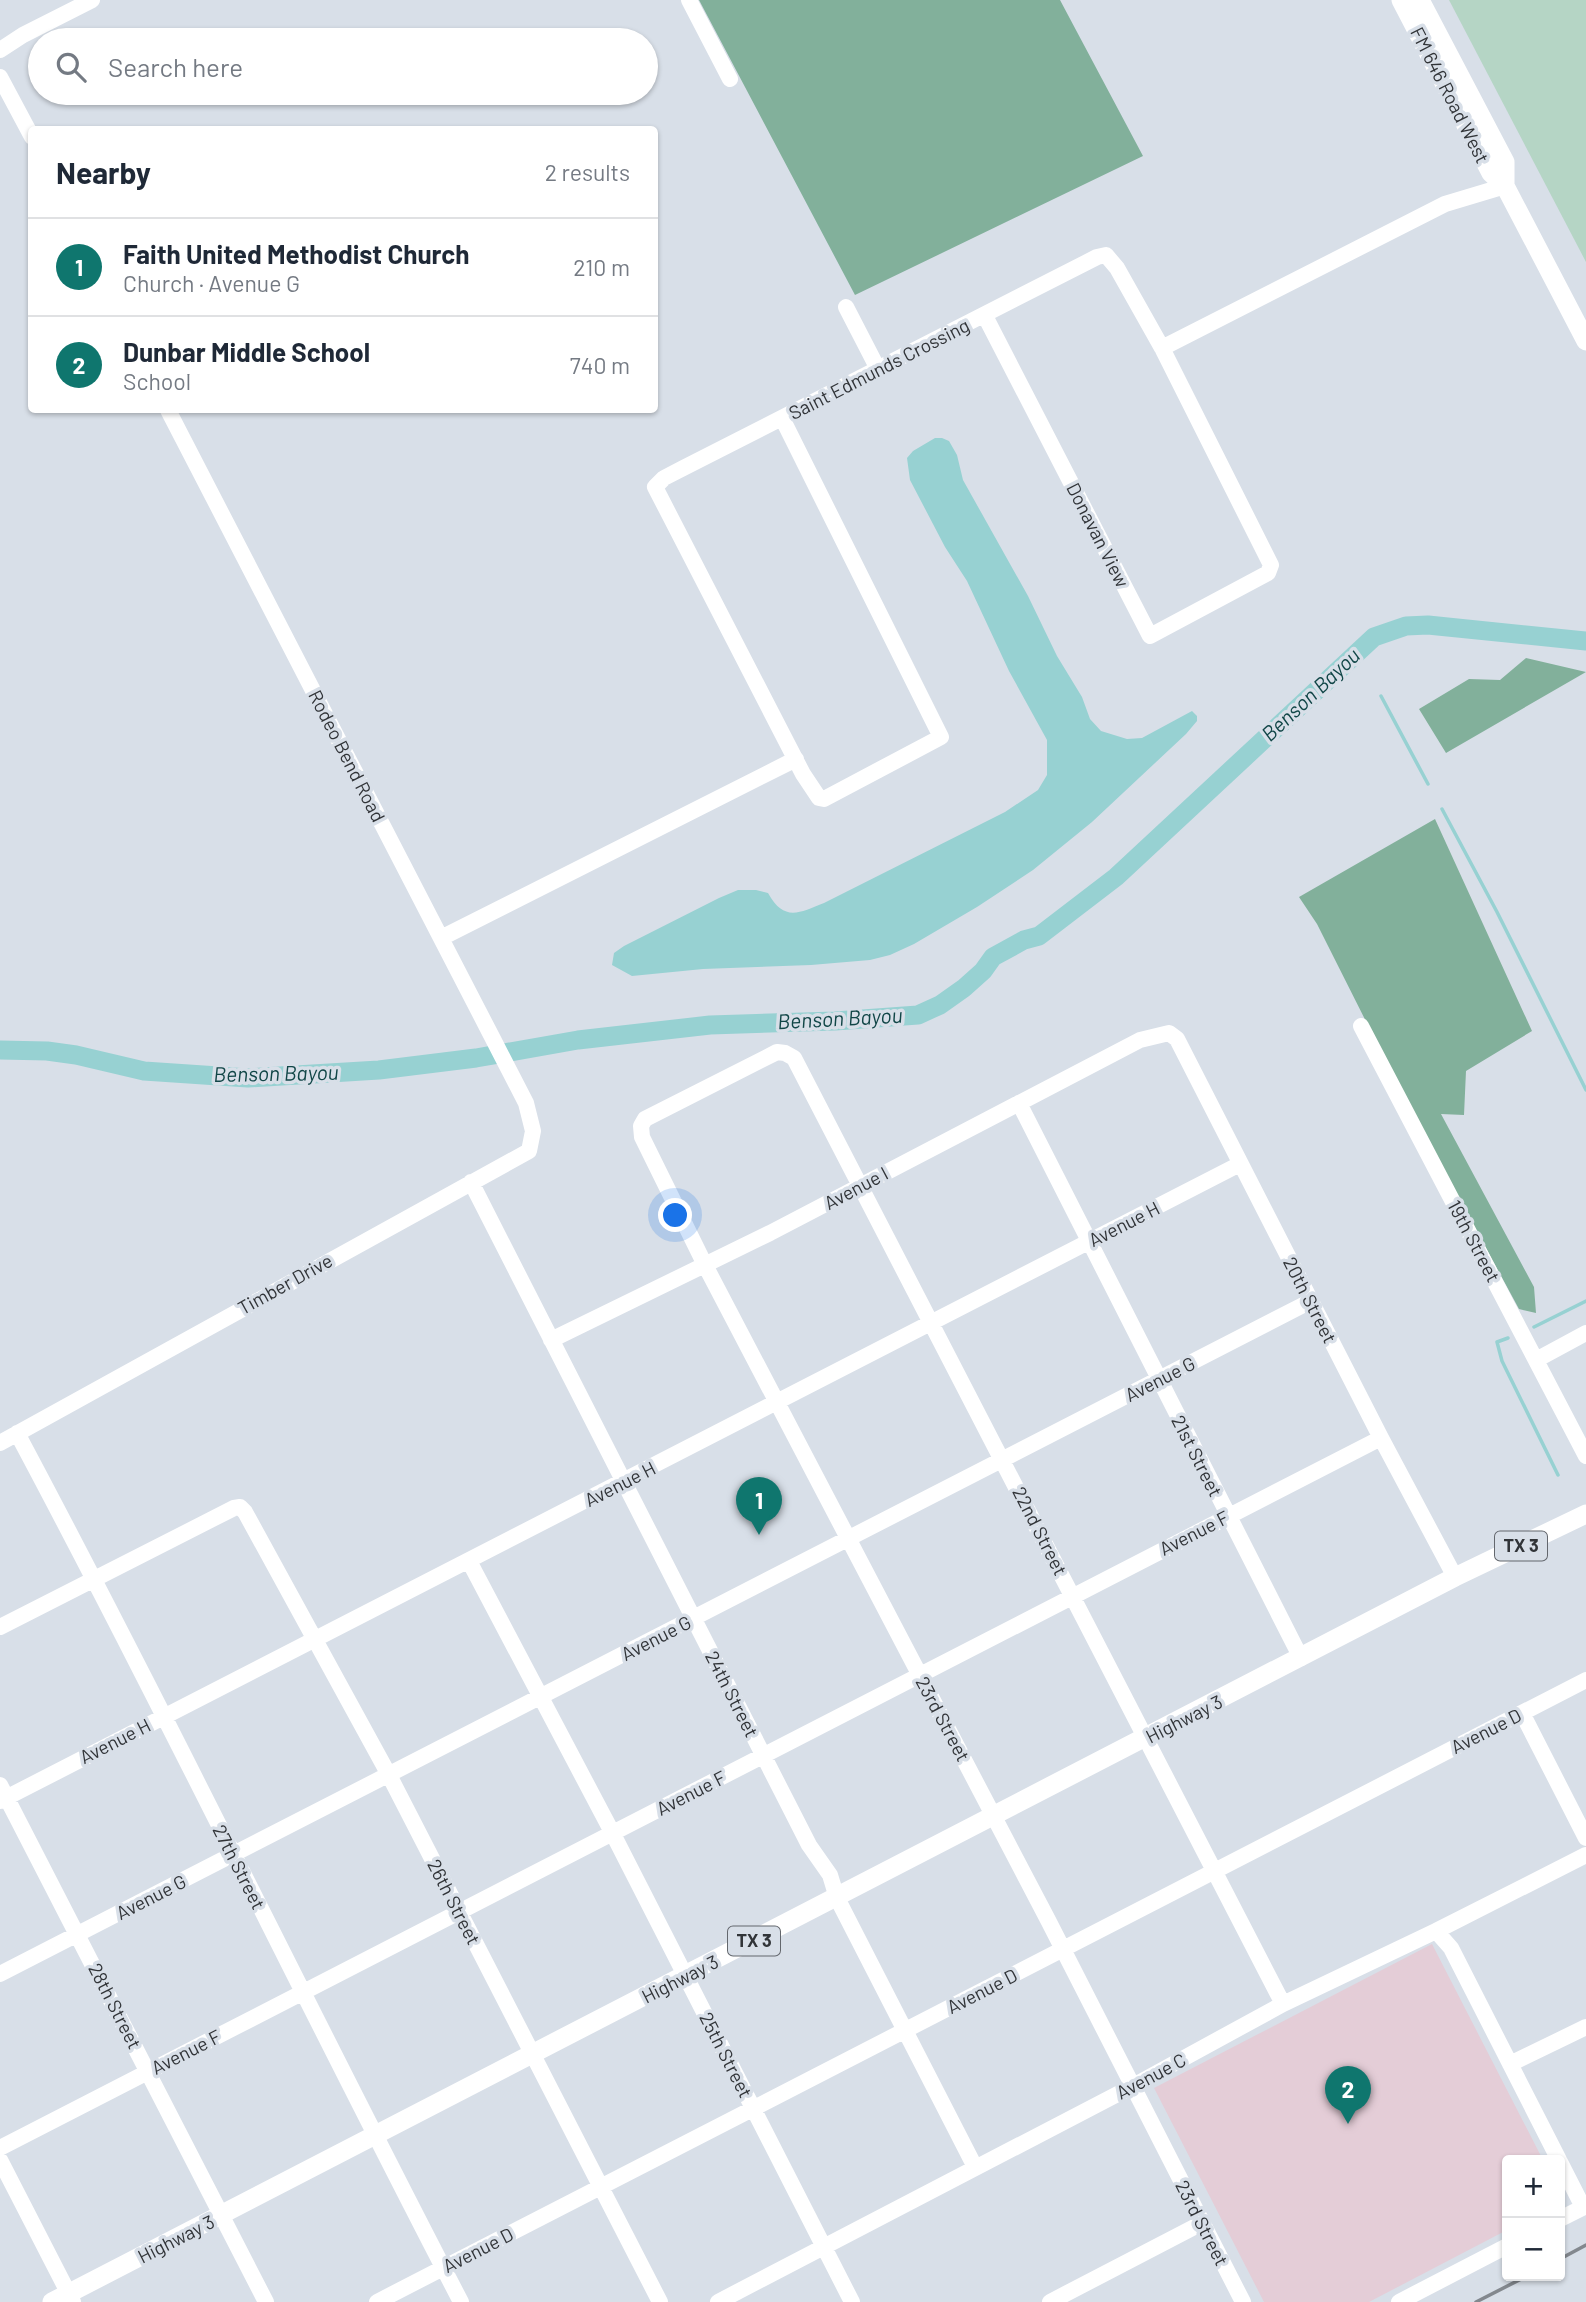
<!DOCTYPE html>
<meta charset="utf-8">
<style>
body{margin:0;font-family:Barlow,sans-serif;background:#f2f2f3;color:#1f2937}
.controls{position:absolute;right:21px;bottom:21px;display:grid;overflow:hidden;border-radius:7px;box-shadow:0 2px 5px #0004}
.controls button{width:63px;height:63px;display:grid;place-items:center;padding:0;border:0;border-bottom:2px solid #e0e1e3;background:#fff;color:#1f2937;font:35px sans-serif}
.you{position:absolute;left:676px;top:1216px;width:24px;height:24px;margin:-18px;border:5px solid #fff;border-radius:50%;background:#1a73e8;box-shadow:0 0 0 10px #1a73e833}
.badge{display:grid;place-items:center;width:46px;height:46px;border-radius:50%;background:#0f766e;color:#fff;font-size:23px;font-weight:700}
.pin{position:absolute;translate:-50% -58px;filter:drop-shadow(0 2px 4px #0008)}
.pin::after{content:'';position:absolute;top:37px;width:24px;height:21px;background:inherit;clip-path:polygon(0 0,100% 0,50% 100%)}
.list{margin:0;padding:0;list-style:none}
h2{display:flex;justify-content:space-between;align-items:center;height:91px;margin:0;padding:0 28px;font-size:30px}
h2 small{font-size:23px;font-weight:400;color:#747a83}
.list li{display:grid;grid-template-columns:46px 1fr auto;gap:21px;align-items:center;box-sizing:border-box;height:98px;padding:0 28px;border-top:2px solid #e0e1e3}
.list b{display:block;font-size:26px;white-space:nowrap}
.list p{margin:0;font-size:23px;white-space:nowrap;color:#747a83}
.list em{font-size:23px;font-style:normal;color:#747a83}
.icon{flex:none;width:38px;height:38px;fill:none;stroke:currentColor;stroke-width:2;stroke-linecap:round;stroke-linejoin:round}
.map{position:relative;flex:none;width:1586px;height:2302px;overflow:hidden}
.search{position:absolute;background:#fff;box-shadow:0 2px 5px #0004;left:28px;top:28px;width:630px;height:77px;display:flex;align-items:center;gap:18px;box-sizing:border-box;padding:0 24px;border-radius:38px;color:#747a83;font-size:26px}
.panel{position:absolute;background:#fff;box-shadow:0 2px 5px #0004;left:28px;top:126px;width:630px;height:287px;border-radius:7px}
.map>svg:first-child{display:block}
.education{fill:#e4cdd7}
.green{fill:#b5d5c5}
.forest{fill:#82b09b}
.water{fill:#97d1d2}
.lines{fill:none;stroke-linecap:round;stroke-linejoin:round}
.stream{stroke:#97d1d2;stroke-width:3.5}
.river{stroke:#97d1d2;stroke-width:19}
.minor{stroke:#fff;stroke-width:16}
.major{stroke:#fff;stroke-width:19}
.rail{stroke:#83888e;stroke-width:3.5}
.labels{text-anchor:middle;stroke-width:7;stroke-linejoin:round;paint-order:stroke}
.shield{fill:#d8dfe8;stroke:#63676d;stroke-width:2}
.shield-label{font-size:18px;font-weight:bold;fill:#313438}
.street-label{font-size:19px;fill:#313438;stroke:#d8dfe8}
.water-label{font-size:21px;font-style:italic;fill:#114647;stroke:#d8dfe8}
</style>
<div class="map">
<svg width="1586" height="2302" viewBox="0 0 1586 2302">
<rect width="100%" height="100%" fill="#d8dfe8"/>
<!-- education -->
<path class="education" d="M1432 1944 1543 2160H1507V2230L1369 2302H1264L1154 2088Z"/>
<!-- green -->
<path class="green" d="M1449 0H1586V262Z"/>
<!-- forest -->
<path class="forest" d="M699 0H1060L1143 156 855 295Z
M1526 658 1586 672 1446 753 1419 709 1469 679 1500 680Z
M1435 819 1532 1031 1466 1071 1464 1115 1441 1114 1534 1287 1536 1313 1519 1309 1403 1095 1317 924 1299 897Z"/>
<!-- water -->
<path class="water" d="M935 438H942L949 441 957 455 963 480 1028 596 1057 656 1082 697 1090 719 1101 731 1127 739 1142 738 1192 711 1197 716V721L1186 734 1092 822 1033 870 977 907 914 944 890 955 870 960 811 965 703 969 632 976 612 965 614 953 624 946 719 898 738 890H756L768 893C784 922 799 913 824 903L1005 812 1038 790 1047 775V740L1009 671 967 581 945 547 910 480 907 458 913 451Z"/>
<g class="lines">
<!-- stream -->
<path class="stream" d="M1343 665 1346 667
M1381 696 1428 784
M1442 809 1497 912 1586 1090
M1534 1327 1586 1301
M1508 1338 1497 1342 1502 1361 1558 1475"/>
<!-- river -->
<path class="river" d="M0 1050 47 1051 76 1055 144 1071 248 1078 379 1070 476 1058 578 1040 710 1025 835 1021 918 1015 940 1005 964 988 983 971 993 957 1024 940 1039 936 1116 877 1374 637 1406 626 1428 625 1586 641"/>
<!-- minor -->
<path class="minor" d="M689 0 730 79
M0 50 23 35 92 0
M0 77 32 137
M846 307 878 369
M1162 348 1445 204 1505 186
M782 418 941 737 824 799 819 798 803 774 655 487 664 478C808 404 953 332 1097 257L1106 255 1117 268 1162 348 1271 565 1268 573 1150 636 985 316
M441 938 796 759
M1361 1026 1586 1456
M1019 1103 1301 1658
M471 1182 809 1845 830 1875 837 1898 975 2167
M551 1340 770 1233 1140 1040 1169 1033 1177 1039 1381 1438 1455 1577
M1536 1360 1586 1333
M17 1433C170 1720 311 2014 461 2302
M0 1443 529 1151 533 1131 526 1103 491 1035 168 410
M469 1561 613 1834 852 2302
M0 1627 234 1508 240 1507 245 1512 389 1775 660 2302
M1522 1713 1586 1838
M0 1785 266 2302
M0 1801 1240 1164
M1436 1931 1451 1948 1559 2160
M0 1974 1311 1301
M1510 2064 1586 2027
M0 2148 1381 1438
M0 2160 73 2302
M1560 2162 1583 2207
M1560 2219 1586 2206
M377 2302 1586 1680
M718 2302 1133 2086 1283 2004 1436 1931 1586 1855
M1050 2302 1202 2223
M1243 2302 1048 1920 705 1265 642 1137 641 1126 645 1119 777 1052 785 1053 794 1058 1283 2004
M1399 2302 1507 2246"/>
<!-- major -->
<path class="major" d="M1401 0 1491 173 1505 186 1586 341
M1420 0 1505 162V186
M52 2302 1455 1577 1586 1514"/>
<!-- rail -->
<path class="rail" d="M1560 2259 1586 2245
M1476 2302 1527 2276"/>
</g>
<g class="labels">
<!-- shield labels -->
<g class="shield">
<rect x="1495" y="1531.5" width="52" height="29" rx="5"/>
<rect x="728" y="1926.5" width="52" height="29" rx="5"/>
</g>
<g class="shield-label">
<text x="1521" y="1552">TX 3</text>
<text x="754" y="1947">TX 3</text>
</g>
<!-- street labels -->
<g class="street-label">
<text transform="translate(1450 95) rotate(63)" y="7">FM 646 Road West</text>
<text transform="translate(879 369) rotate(-27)" y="7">Saint Edmunds Crossing</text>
<text transform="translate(1098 535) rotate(63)" y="7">Donavan View</text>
<text transform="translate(347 756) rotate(63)" y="7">Rodeo Bend Road</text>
<text transform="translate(856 1188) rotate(-28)" y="7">Avenue I</text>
<text transform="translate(1124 1224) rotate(-27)" y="7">Avenue H</text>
<text transform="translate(1474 1241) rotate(62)" y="7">19th Street</text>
<text transform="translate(285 1284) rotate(-29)" y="7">Timber Drive</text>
<text transform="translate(1310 1300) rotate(63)" y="7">20th Street</text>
<text transform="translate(1160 1379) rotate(-27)" y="7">Avenue G</text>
<text transform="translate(1197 1456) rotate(63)" y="7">21st Street</text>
<text transform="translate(620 1484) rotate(-27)" y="7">Avenue H</text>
<text transform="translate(1040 1531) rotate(63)" y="7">22nd Street</text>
<text transform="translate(1194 1533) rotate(-27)" y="7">Avenue F</text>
<text transform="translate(656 1638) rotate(-27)" y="7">Avenue G</text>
<text transform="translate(732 1694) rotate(63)" y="7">24th Street</text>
<text transform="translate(943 1719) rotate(62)" y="7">23rd Street</text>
<text transform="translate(1184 1719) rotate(-27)" y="7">Highway 3</text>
<text transform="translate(1486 1731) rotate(-27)" y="7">Avenue D</text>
<text transform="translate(115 1741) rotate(-27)" y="7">Avenue H</text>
<text transform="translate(691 1793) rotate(-27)" y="7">Avenue F</text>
<text transform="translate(239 1867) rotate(63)" y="7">27th Street</text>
<text transform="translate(151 1897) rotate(-27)" y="7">Avenue G</text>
<text transform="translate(454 1902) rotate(63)" y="7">26th Street</text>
<text transform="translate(680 1979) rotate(-27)" y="7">Highway 3</text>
<text transform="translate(982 1991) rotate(-27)" y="7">Avenue D</text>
<text transform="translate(115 2006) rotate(63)" y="7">28th Street</text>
<text transform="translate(186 2052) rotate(-27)" y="7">Avenue F</text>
<text transform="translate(726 2055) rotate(63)" y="7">25th Street</text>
<text transform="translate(1151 2076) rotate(-28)" y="7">Avenue C</text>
<text transform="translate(1202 2223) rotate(63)" y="7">23rd Street</text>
<text transform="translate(176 2239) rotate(-27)" y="7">Highway 3</text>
<text transform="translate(478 2250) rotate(-27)" y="7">Avenue D</text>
</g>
<!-- water labels -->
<g class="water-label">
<text transform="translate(1311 695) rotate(-43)" y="7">Benson Bayou</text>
<text transform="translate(840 1019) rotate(-3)" y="7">Benson Bayou</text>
<text transform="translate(276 1074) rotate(-1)" y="7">Benson Bayou</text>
</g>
</g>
</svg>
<div class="controls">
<button>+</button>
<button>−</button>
</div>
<div class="you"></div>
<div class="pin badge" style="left:759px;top:1535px">1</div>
<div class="pin badge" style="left:1348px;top:2124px">2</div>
<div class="search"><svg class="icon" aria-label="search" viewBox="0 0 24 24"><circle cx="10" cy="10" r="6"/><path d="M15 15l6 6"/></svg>Search here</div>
<section class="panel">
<h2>Nearby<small>2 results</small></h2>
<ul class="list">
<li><span class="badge">1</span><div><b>Faith United Methodist Church</b><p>Church · Avenue G</p></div><em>210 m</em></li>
<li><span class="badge">2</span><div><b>Dunbar Middle School</b><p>School</p></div><em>740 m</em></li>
</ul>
</section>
</div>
